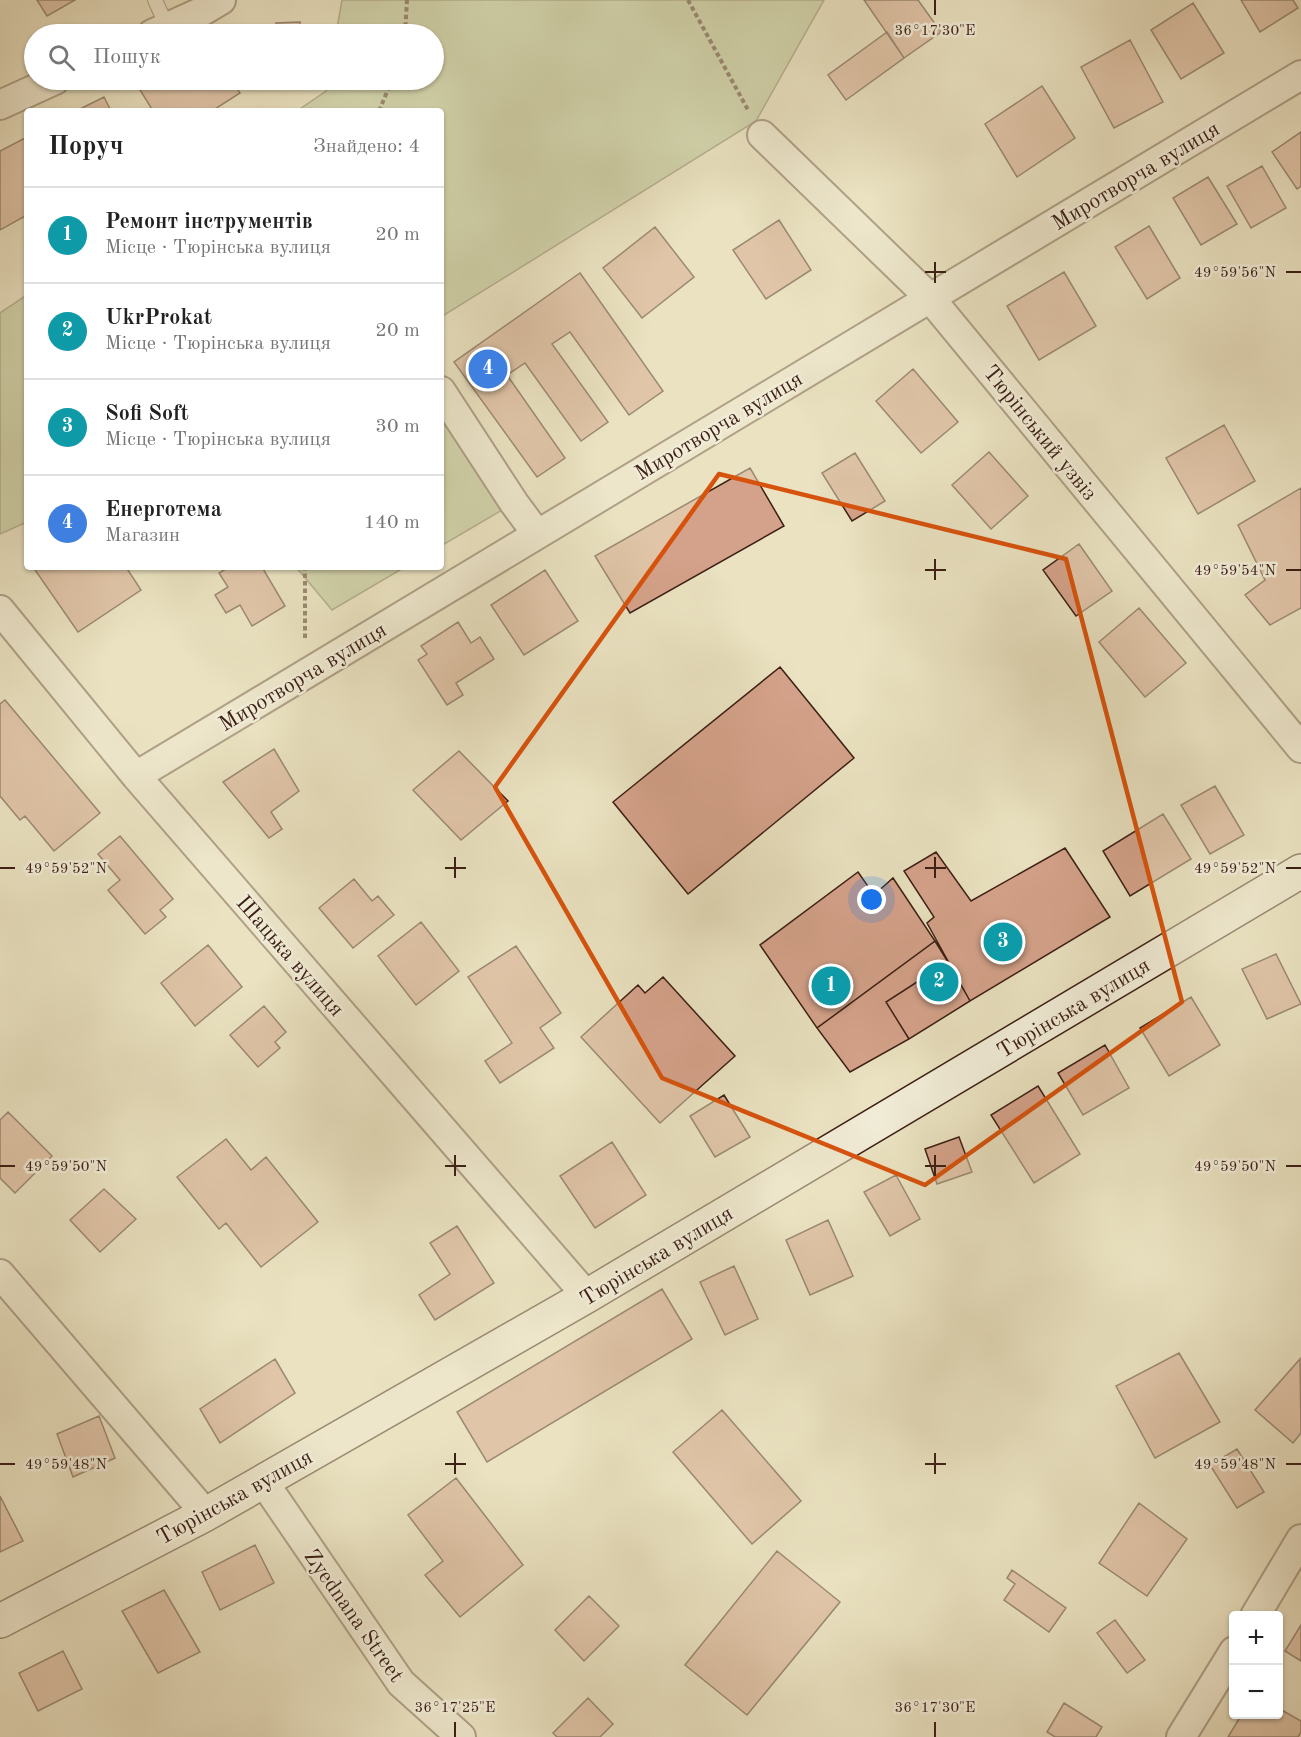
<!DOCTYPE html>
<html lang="uk">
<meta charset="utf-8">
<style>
body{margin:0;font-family:"Old Standard TT",serif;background:#f6f6f6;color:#222}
.controls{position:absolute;right:18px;bottom:18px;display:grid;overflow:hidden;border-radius:6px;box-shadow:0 2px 4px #0004}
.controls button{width:54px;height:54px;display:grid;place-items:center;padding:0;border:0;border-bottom:2px solid #e0e0e0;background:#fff;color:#222;font:30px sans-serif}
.you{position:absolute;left:872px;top:900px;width:21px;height:21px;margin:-15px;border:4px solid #fff;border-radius:50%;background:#1a73e8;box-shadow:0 0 0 9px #1a73e833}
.badge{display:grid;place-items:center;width:39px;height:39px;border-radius:50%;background:#111827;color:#fff;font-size:20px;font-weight:700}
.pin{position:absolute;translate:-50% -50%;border:3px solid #fff;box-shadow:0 2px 6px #0006}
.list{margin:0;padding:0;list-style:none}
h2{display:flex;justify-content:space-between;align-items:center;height:78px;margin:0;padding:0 24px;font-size:26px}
h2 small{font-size:20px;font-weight:400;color:#767676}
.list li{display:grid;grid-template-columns:39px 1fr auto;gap:18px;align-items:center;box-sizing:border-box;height:96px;padding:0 24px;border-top:2px solid #e0e0e0}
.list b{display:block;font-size:22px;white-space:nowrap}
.list p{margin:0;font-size:20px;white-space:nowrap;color:#767676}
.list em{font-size:20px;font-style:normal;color:#767676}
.icon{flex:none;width:33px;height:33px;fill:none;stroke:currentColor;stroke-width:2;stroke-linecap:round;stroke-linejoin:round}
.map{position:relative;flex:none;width:1301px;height:1737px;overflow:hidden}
.search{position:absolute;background:#fff;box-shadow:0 2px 4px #0004;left:24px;top:24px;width:420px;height:66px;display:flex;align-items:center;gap:15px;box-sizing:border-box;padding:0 21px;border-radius:33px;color:#767676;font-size:22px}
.panel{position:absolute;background:#fff;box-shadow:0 2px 4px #0004;left:24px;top:108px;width:420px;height:462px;border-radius:6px}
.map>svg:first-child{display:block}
.green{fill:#b6c393;stroke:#797154;stroke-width:1.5}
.building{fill:#d4a28a;stroke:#3c1f15;stroke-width:1.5}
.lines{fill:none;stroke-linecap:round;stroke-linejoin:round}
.service-casing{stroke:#685040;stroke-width:16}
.minor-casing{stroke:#685040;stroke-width:32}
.secondary-casing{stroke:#3c1f15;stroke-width:36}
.path{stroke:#3c1f15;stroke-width:4;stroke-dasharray:4.5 3;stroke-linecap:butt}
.service{stroke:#f1ecd7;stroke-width:14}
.minor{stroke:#f1ecd7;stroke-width:28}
.secondary{stroke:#f1ecd7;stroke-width:33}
.marked{fill:none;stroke:#d7530d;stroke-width:4.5;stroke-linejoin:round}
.ticks{fill:none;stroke:#3c1f15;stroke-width:2}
.labels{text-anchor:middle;stroke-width:5;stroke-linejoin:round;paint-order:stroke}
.street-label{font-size:22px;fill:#3c1f15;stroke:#f1ecd7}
.ticks-label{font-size:15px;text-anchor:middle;fill:#3c1f15;stroke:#f1ecd7;stroke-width:5;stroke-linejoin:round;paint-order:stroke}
</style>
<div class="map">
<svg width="1301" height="1737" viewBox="0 0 1301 1737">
<rect width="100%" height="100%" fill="#eae2c1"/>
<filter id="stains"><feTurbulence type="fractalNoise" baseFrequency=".00333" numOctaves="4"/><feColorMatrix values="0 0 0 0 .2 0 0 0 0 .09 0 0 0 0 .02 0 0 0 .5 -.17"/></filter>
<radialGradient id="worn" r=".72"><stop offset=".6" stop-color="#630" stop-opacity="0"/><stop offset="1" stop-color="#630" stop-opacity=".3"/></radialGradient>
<!-- green -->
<path class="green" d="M342 0H824L756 121 441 317V111H297L326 91 328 80H434V34H336Z
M27 295V522L0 534V313Z
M441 391 514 503 441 546Z
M296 567H405L332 610Z"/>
<!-- building -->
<path class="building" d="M37 0H75L47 16Z
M864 0H918L941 32 904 58Z
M1241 0H1293L1298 8 1260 32Z
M1193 3 1224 53 1181 79 1151 30Z
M300 22V34H276V23Z
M887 32 904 58 846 100 828 75Z
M1130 40 1163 102 1114 128 1081 67Z
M146 80H232L240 93 212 111H153L137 85Z
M1042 86 1075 138 1017 177 985 124Z
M104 97 111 111H76Z
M1301 132V186L1297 189 1272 152Z
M27 137V215L0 230V151Z
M1262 166 1286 208 1251 228 1227 186Z
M1208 177 1237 224 1201 245 1173 198Z
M779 220 811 270 766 299 733 250Z
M1149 226 1180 278 1147 299 1115 247Z
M655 227 694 277 642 318 603 268Z
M1064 272 1096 326 1039 360 1007 306Z
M580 273 663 391 629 415 570 332 552 344 608 422 581 441 525 363 507 375 565 458 537 477 454 362Z
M913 369 958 422 921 453 876 401Z
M1224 425 1255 481 1198 514 1166 458Z
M989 452 1028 496 991 529 952 485Z
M855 453 885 501 852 521 822 473Z
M750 468 784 526 630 613 595 556Z
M1301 488V608L1270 625 1245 595 1265 580 1238 525Z
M1079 544 1112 591 1076 616 1043 570Z
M33 567H126L141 590 78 632Z
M229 567H262L285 606 252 626 240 605 226 613 215 595 228 587 219 573Z
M545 570 578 621 524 655 491 605Z
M1139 608 1186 663 1145 697 1099 642Z
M458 622 471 643 480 637 494 659 456 683 463 695 447 705 418 660 427 654 421 646Z
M780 667 854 758 688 894 613 802Z
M5 700 100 813 54 851 25 816 20 820 0 796V704Z
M274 749 299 791 271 812 282 829 269 838 223 782Z
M459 751 508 801 461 840 413 790Z
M1215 786 1244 835 1210 854 1181 805Z
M1163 814 1191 859 1130 896 1103 851Z
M120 836 173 899 160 910 166 917 145 934 108 890 120 880 98 854Z
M1065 848 1110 917 970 1001 927 923 934 917 904 871 936 852 971 901Z
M858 872 874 895 893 878 935 941 817 1028 760 945Z
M354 879 372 901 378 896 394 915 353 948 319 908Z
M421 922 459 971 416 1005 378 956Z
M935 941 948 962 886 1002 909 1039 850 1072 817 1028Z
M208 945 242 987 195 1026 161 983Z
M516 946 561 1013 540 1028 554 1048 500 1083 485 1061 512 1043 468 977Z
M1276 954 1301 1004 1267 1019 1242 969Z
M948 962 970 1001 909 1039 886 1002Z
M663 977 735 1056 660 1123 581 1037 638 985 645 993Z
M1191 997 1220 1045 1169 1076 1140 1028Z
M264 1006 286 1032 275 1042 280 1048 258 1067 230 1035Z
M1105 1045 1129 1088 1083 1115 1058 1073Z
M1038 1086 1080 1154 1034 1183 991 1115Z
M724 1095 750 1137 715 1157 690 1116Z
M8 1112 52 1156 15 1193 0 1178V1120Z
M959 1137 972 1172 937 1184 925 1149Z
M226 1139 251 1170 266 1157 318 1222 261 1267 226 1223 219 1229 177 1177Z
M612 1142 646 1195 595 1228 560 1176Z
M896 1175 920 1219 890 1236 864 1192Z
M104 1189 136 1219 100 1252 70 1220Z
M828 1220 853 1276 810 1295 786 1240Z
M457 1226 494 1283 435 1320 419 1295 450 1274 430 1243Z
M734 1266 758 1319 725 1335 700 1282Z
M662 1289 692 1339 487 1462 457 1412Z
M1179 1353 1220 1422 1155 1458 1116 1386Z
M275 1359 295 1393 220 1443 200 1409Z
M1300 1359 1301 1433 1293 1443 1255 1410Z
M722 1410 801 1501 752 1544 673 1452Z
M99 1416 115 1458 73 1477 57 1434Z
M1237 1449 1264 1492 1237 1508 1210 1465Z
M456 1478 523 1565 460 1617 425 1575 443 1561 408 1515Z
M0 1496 23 1541 0 1552Z
M1139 1503 1187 1539 1147 1596 1099 1563Z
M255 1545 274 1583 220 1610 202 1572Z
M777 1551 840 1602 747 1715 685 1665Z
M1012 1570 1066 1608 1049 1632 1004 1600 1015 1584 1007 1578Z
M164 1590 200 1652 158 1673 122 1611Z
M589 1596 619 1626 584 1661 555 1630Z
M1115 1620 1145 1660 1127 1673 1097 1633Z
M1301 1625V1661L1285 1651Z
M63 1651 82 1689 38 1711 19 1673Z
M588 1698 613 1724 600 1737H557L553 1733Z
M1064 1703 1102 1727 1096 1737H1055L1047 1732Z
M1278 1708 1301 1721V1732L1298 1737H1228L1242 1714H1278Z"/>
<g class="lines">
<!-- service casing -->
<g class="service-casing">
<path id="service" d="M155 0 167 27"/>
</g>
<!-- minor casing -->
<g class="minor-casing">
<path id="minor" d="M152 34 201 12 221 0
M0 105 55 80
M762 135 930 298 1301 748
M441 391 514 503 537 534
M0 610 136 776 587 1296
M136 776 1301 75
M0 1274 206 1514
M263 1481 401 1683 461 1737
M1255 1616 1301 1539
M1181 1737 1234 1651"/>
</g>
<!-- secondary casing -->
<g class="secondary-casing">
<path id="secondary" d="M0 1621 206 1514 587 1296 1301 871"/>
</g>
<!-- path -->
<path class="path" d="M688 0 748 110
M405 34 407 0
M379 111 392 80
M305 638V567"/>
<!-- service -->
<use href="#service" class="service"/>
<!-- minor -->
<use href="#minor" class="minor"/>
<!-- secondary -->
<use href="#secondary" class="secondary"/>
</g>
<!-- marked area -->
<path d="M0 0H1301V1737H0ZM719 474 1066 559 1182 1002 925 1185 662 1078 495 787Z" fill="#eae2c1" fill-opacity=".55" fill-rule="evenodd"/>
<path class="marked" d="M719 474 1066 559 1182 1002 925 1185 662 1078 495 787Z"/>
<!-- ticks -->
<path class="ticks" d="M935 0V15M935 262V283M925 272H946M1286 272H1301M935 559V580M925 570H946M1286 570H1301M455 857V878M935 857V878M0 868H15M445 868H466M925 868H946M1286 868H1301M455 1155V1176M935 1155V1176M0 1166H15M445 1166H466M925 1166H946M1286 1166H1301M455 1453V1474M935 1453V1474M0 1464H15M445 1464H466M925 1464H946M1286 1464H1301M455 1722V1737M935 1722V1737"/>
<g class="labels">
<!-- street labels -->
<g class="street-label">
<text transform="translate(1135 175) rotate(-31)" y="8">Миротворча вулиця</text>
<text transform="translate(718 425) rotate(-31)" y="8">Миротворча вулиця</text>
<text transform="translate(1041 432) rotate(51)" y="8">Тюрінський узвіз</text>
<text transform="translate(302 676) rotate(-31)" y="8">Миротворча вулиця</text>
<text transform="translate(291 955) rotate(49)" y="8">Шацька вулиця</text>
<text transform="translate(1073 1007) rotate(-31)" y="8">Тюрінська вулиця</text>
<text transform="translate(656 1255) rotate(-31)" y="8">Тюрінська вулиця</text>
<text transform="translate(234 1496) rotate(-29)" y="8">Тюрінська вулиця</text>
<text transform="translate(355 1615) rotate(55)" y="8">Zyednana Street</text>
</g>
</g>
<g class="ticks-label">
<text x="935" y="35">36°17'30"E</text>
<text x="1235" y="277">49°59'56"N</text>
<text x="1235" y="575">49°59'54"N</text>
<text x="66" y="873">49°59'52"N</text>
<text x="1235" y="873">49°59'52"N</text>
<text x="66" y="1171">49°59'50"N</text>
<text x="1235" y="1171">49°59'50"N</text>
<text x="66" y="1469">49°59'48"N</text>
<text x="1235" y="1469">49°59'48"N</text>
<text x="455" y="1712">36°17'25"E</text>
<text x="935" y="1712">36°17'30"E</text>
</g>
<rect width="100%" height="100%" filter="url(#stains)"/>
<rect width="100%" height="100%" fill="url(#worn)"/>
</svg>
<div class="controls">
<button>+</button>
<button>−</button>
</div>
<div class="you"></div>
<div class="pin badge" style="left:831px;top:986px;background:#0f9aa8">1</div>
<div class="pin badge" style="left:939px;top:982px;background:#0f9aa8">2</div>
<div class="pin badge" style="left:1003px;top:942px;background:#0f9aa8">3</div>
<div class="pin badge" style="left:488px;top:369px;background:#3f7fe0">4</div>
<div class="search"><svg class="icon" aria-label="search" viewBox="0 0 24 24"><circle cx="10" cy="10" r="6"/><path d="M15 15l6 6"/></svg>Пошук</div>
<section class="panel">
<h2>Поруч<small>Знайдено: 4</small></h2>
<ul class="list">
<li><span class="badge" style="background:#0f9aa8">1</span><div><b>Ремонт інструментів</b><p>Місце · Тюрінська вулиця</p></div><em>20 m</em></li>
<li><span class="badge" style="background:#0f9aa8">2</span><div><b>UkrProkat</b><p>Місце · Тюрінська вулиця</p></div><em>20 m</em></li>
<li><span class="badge" style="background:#0f9aa8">3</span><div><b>Sofi Soft</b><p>Місце · Тюрінська вулиця</p></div><em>30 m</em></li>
<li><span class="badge" style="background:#3f7fe0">4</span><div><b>Енерготема</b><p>Магазин</p></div><em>140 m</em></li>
</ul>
</section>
</div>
